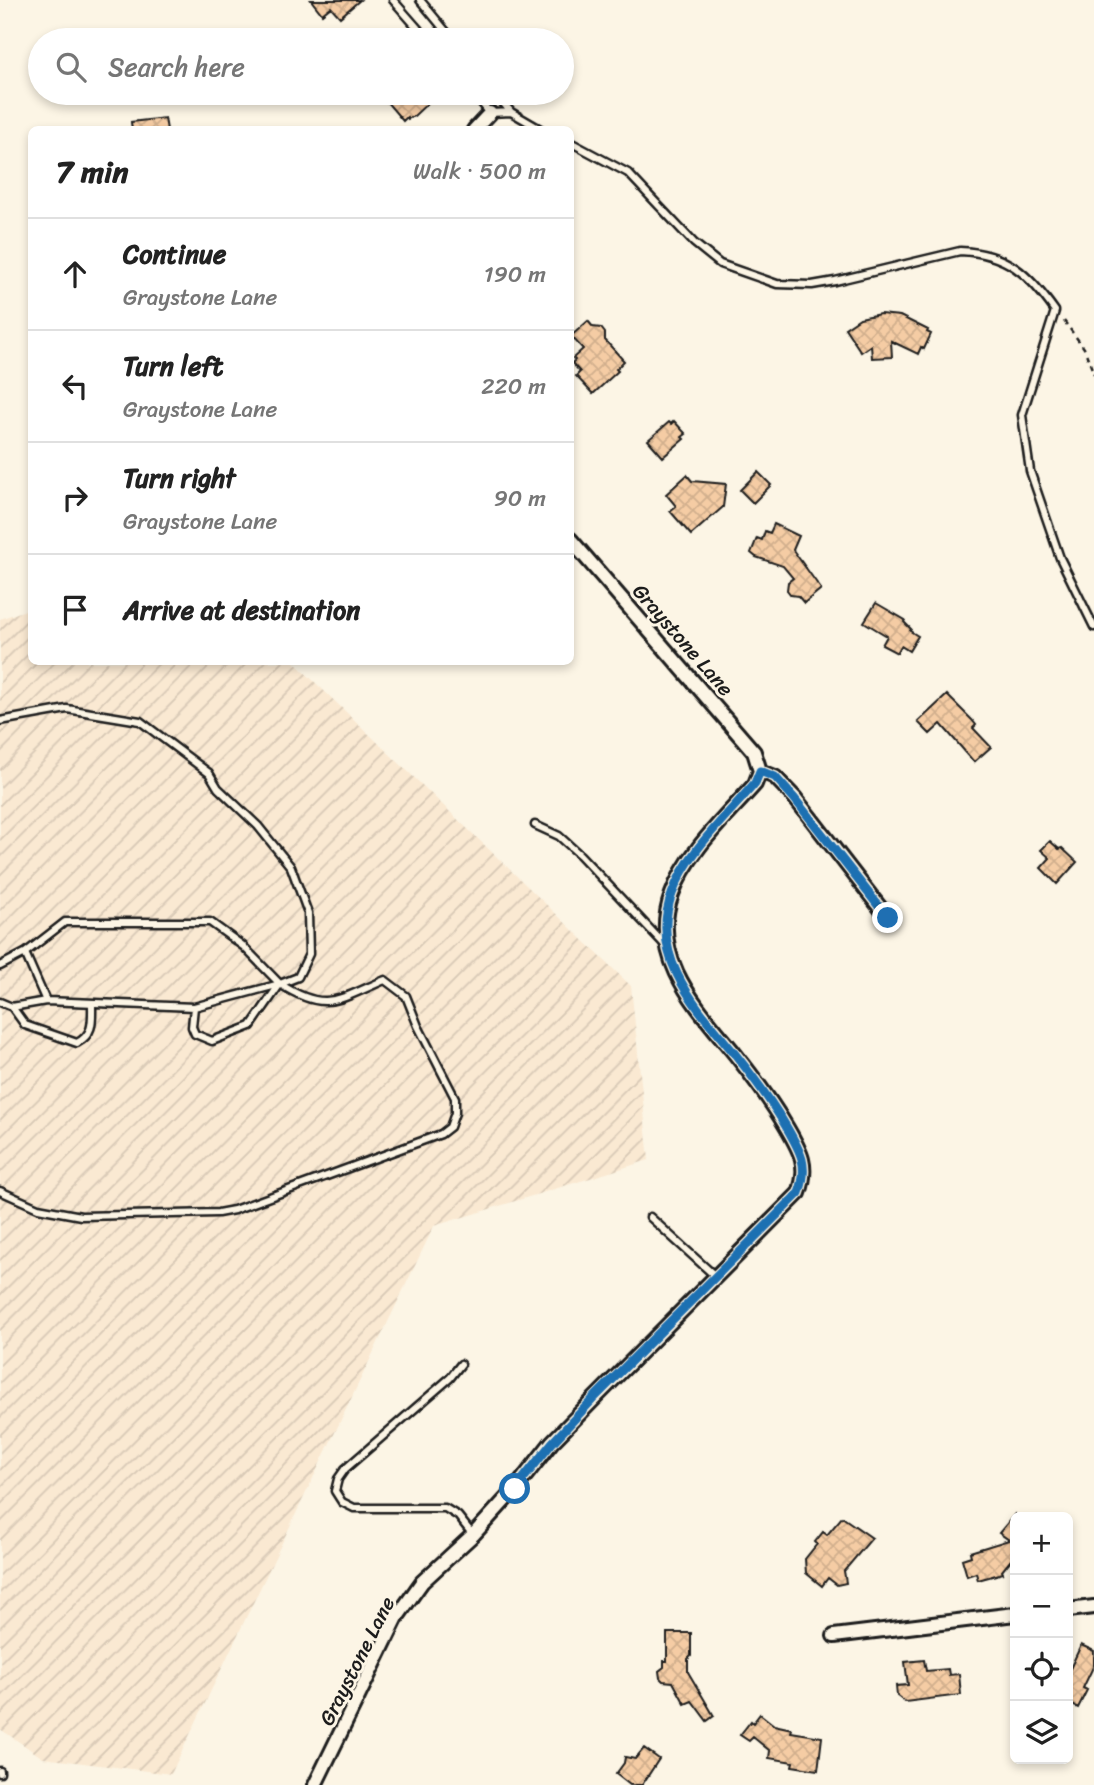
<!DOCTYPE html>
<meta charset="utf-8">
<style>
body{margin:0;font-family:Sriracha,sans-serif;background:#f2f2f2;color:#222}
.controls{position:absolute;right:21px;bottom:21px;display:grid;overflow:hidden;border-radius:10px;box-shadow:0 4px 10px #0003}
.controls button{width:63px;height:63px;display:grid;place-items:center;padding:0;border:0;border-bottom:2px solid #e0e0e0;background:#fff;color:#222;font:35px sans-serif}
.stop{position:absolute;width:21px;height:21px;margin:-16px;border:5px solid #1f6fb2;border-radius:50%;background:#fff}
.stop.end{background:#1f6fb2;border-color:#fff;box-shadow:0 2px 7px #0008}
.list{margin:0;padding:0;list-style:none}
h2{display:flex;justify-content:space-between;align-items:center;height:91px;margin:0;padding:0 28px;font-size:30px}
h2 small{font-size:23px;font-weight:400;color:#767676}
.list li{display:grid;grid-template-columns:46px 1fr auto;gap:21px;align-items:center;box-sizing:border-box;height:112px;padding:0 28px;border-top:2px solid #e0e0e0}
.list b{display:block;font-size:26px;white-space:nowrap}
.list p{margin:0;font-size:23px;white-space:nowrap;color:#767676}
.list em{font-size:23px;font-style:normal;color:#767676}
.icon{flex:none;width:38px;height:38px;fill:none;stroke:currentColor;stroke-width:2;stroke-linecap:round;stroke-linejoin:round}
.map{position:relative;flex:none;width:1094px;height:1785px;overflow:hidden}
.search{position:absolute;background:#fff;box-shadow:0 4px 10px #0003;left:28px;top:28px;width:546px;height:77px;display:flex;align-items:center;gap:18px;box-sizing:border-box;padding:0 24px;border-radius:38px;color:#767676;font-size:26px}
.panel{position:absolute;background:#fff;box-shadow:0 4px 10px #0003;left:28px;top:126px;width:546px;height:539px;border-radius:10px}
.map>svg:first-child{display:block}
.industrial{fill:url(#industrial-furrows)}
.building{fill:url(#building-cross-hatch);stroke:#1c1c1c;stroke-width:2}
.lines{fill:none;stroke-linecap:round;stroke-linejoin:round}
.lane-casing{stroke:#1c1c1c;stroke-width:11}
.street-casing{stroke:#1c1c1c;stroke-width:18}
.path{stroke:#1c1c1c;stroke-width:2.5;stroke-dasharray:5 5;stroke-linecap:butt}
.lane{stroke:#fcf5e5;stroke-width:6}
.street{stroke:#fcf5e5;stroke-width:12}
.route{stroke:#1f6fb2;stroke-width:9}
.labels{text-anchor:middle;stroke-width:6;stroke-linejoin:round;paint-order:stroke}
.street-label{font-size:21px;fill:#1c1c1c;stroke:#fcf5e5}
</style>
<div class="map">
<svg width="1094" height="1785" viewBox="0 0 1094 1785">
<defs>
<pattern id="industrial-furrows" width="10" height="10" patternUnits="userSpaceOnUse" patternTransform="scale(1.75)"><rect width="10" height="10" fill="#fae9d2"/><path d="M-1 1l2-2M0 10L10 0M9 11l2-2" fill="none" stroke="#d6c7b4"/></pattern>
<pattern id="building-cross-hatch" width="8" height="8" patternUnits="userSpaceOnUse" patternTransform="scale(1.75)"><rect width="8" height="8" fill="#f5cca4"/><path d="M0 0l8 8M0 8l8-8" fill="none" stroke="#d1af8d"/></pattern>
</defs>
<rect width="100%" height="100%" fill="#fcf5e5"/>
<filter id="ink" filterUnits="userSpaceOnUse"><feTurbulence type="fractalNoise" baseFrequency=".0143" numOctaves="2"/><feDisplacementMap in="SourceGraphic" scale="14" xChannelSelector="R" yChannelSelector="G"/><feConvolveMatrix kernelMatrix="1 2 1 2 8 2 1 2 1" color-interpolation-filters="sRGB"/></filter>
<g filter="url(#ink)">
<!-- industrial -->
<path class="industrial" d="M31 608 32 662H294L631 986 649 1160 434 1226 171 1774 43 1758 0 1729V619Z"/>
<!-- building -->
<path class="building" d="M311 0H360L340 17 331 7 322 14Z
M394 93H425L431 100 414 116 408 119 407 117 403 121 385 100Z
M165 118 167 130H132L131 122Z
M880 314 900 316 928 330 927 332 931 334 924 349 921 347 918 354 891 341 892 357 872 358 871 345 861 352 845 328 860 318Z
M588 321 593 327 601 328 605 333V340L624 361 616 369 618 371 593 394 576 376 580 372 572 363 575 360 573 358 583 349 571 336Z
M674 421 686 434 682 437 684 439 663 457 648 440 669 422 671 424Z
M758 472 771 485 753 503 740 490Z
M687 475 692 481 726 484 723 507 691 535 670 511 676 506 666 494Z
M774 524 799 536 793 550 821 589 804 603 798 596 791 595 787 590 788 582 793 578 783 566 756 557 751 553 757 538 762 540 765 531 770 533Z
M876 603 905 620 904 622 911 629 910 631 918 636 909 651 901 646 897 653 882 645 887 636 864 622Z
M947 695 972 720 976 725 973 728 991 747 974 762 941 724 930 734 918 722Z
M1050 841 1059 849 1062 848 1077 862 1057 884 1041 868 1050 858 1041 850Z
M1015 1514V1555L1002 1571 1003 1573 978 1580 976 1573 967 1576 962 1559 971 1556 970 1552 1009 1540 999 1533Z
M842 1517 872 1538 844 1571 846 1583 837 1585 828 1578 822 1586 806 1573 805 1559 817 1544 815 1542 823 1532 827 1535Z
M667 1633H691V1656L688 1659V1672L714 1716 707 1721 692 1701 685 1704 673 1682 663 1681 660 1678 659 1671 664 1667V1661H667Z
M1081 1645 1094 1651V1665L1083 1688 1087 1690 1078 1708 1068 1703V1673Z
M924 1660 926 1671 948 1669 949 1675 959 1674 961 1695 905 1702 897 1696 896 1686 908 1685 905 1662Z
M760 1714 774 1725 792 1729 791 1732 822 1737 818 1770 792 1766 793 1762 769 1758 770 1751 753 1737 749 1741 740 1735 751 1721 753 1723Z
M644 1748 659 1759 642 1785H630L616 1774 624 1763 625 1757 635 1759Z"/>
<g class="lines">
<!-- lane casing -->
<g class="lane-casing">
<path id="lane" d="M393 0 428 40
M420 0 453 40
M473 93 490 113 511 112
M495 93 511 112 542 130
M570 142 628 173 694 243 720 264 777 284 812 285 835 281 960 251C1007 253 1029 274 1055 311L1022 415 1030 471 1060 558 1094 627
M0 721 67 709 140 721 209 773 218 788 258 826 291 867 308 913 309 954 298 977 280 984 243 946 210 922H65L25 953 0 966
M535 825 559 836 580 855 665 945
M25 953 46 1001
M0 1002 12 1007 46 1001 194 1007 280 984C326 1014 339 999 385 980L406 996 418 1026 455 1098V1113L450 1127 441 1134 234 1210 218 1213 81 1216 38 1208 0 1191
M12 1007 25 1025 77 1043C94 1034 92 1021 92 1004
M194 1007 192 1027 195 1034 212 1041 251 1026 280 984
M650 1217 715 1276
M461 1364 450 1378 345 1469 338 1479 335 1491 342 1502 354 1508H445L458 1516 473 1535
M0 1771V1773"/>
</g>
<!-- street casing -->
<g class="street-casing">
<path id="street" d="M474 130 490 113
M760 771 775 777 795 798 888 918
M1068 1610 1094 1607
M834 1636 1015 1614
M315 1785 397 1617 422 1582 474 1534 515 1489 552 1442 595 1398 799 1193C809 1166 801 1152 787 1128 772 1102 754 1078 735 1054 698 1008 648 958 672 894 687 852 726 817 755 784L760 771 754 752 570 539"/>
</g>
<!-- path -->
<path class="path" d="M1064 321 1084 348 1094 374"/>
<!-- lane -->
<use href="#lane" class="lane"/>
<!-- street -->
<use href="#street" class="street"/>
</g>
</g>
<g class="lines" filter="url(#ink)">
<!-- route -->
<path class="route" d="M515 1489 552 1443 594 1398 799 1193C809 1166 801 1152 787 1128 772 1102 754 1078 735 1054 698 1009 648 958 672 894 687 852 726 817 755 783L760 771 775 777 794 798 888 918"/>
</g>
<g class="labels">
<!-- street labels -->
<g class="street-label">
<text transform="translate(683 640) rotate(49)" y="7">Graystone Lane</text>
<text transform="translate(357 1661) rotate(-63)" y="7">Graystone Lane</text>
</g>
</g>
</svg>
<div class="controls">
<button>+</button>
<button>−</button>
<button><svg class="icon" aria-label="locate" viewBox="0 0 24 24"><circle cx="12" cy="12" r="6"/><path d="M12 2v4M12 18v4M2 12h4M18 12h4"/></svg></button>
<button><svg class="icon" aria-label="layers" viewBox="0 0 24 24"><path d="M12 4l9 5-9 5-9-5zM3 14l9 5 9-5"/></svg></button>
</div>
<div class="stop" style="left:515px;top:1489px"></div>
<div class="stop end" style="left:888px;top:918px"></div>
<div class="search"><svg class="icon" aria-label="search" viewBox="0 0 24 24"><circle cx="10" cy="10" r="6"/><path d="M15 15l6 6"/></svg>Search here</div>
<section class="panel">
<h2>7 min<small>Walk · 500 m</small></h2>
<ul class="list">
<li><svg class="icon" aria-label="ahead" viewBox="0 0 24 24"><path d="M12 20V5M6 11l6-6 6 6"/></svg><div><b>Continue</b><p>Graystone Lane</p></div><em>190 m</em></li>
<li><svg class="icon" aria-label="left" viewBox="0 0 24 24"><path d="M17 20v-9H6M10 6l-5 5 5 5"/></svg><div><b>Turn left</b><p>Graystone Lane</p></div><em>220 m</em></li>
<li><svg class="icon" aria-label="right" viewBox="0 0 24 24"><path d="M7 20v-9h11M14 6l5 5-5 5"/></svg><div><b>Turn right</b><p>Graystone Lane</p></div><em>90 m</em></li>
<li><svg class="icon" aria-label="arrive" viewBox="0 0 24 24"><path d="M6 21V4h12l-3 4 3 4H6"/></svg><div><b>Arrive at destination</b></div></li>
</ul>
</section>
</div>
